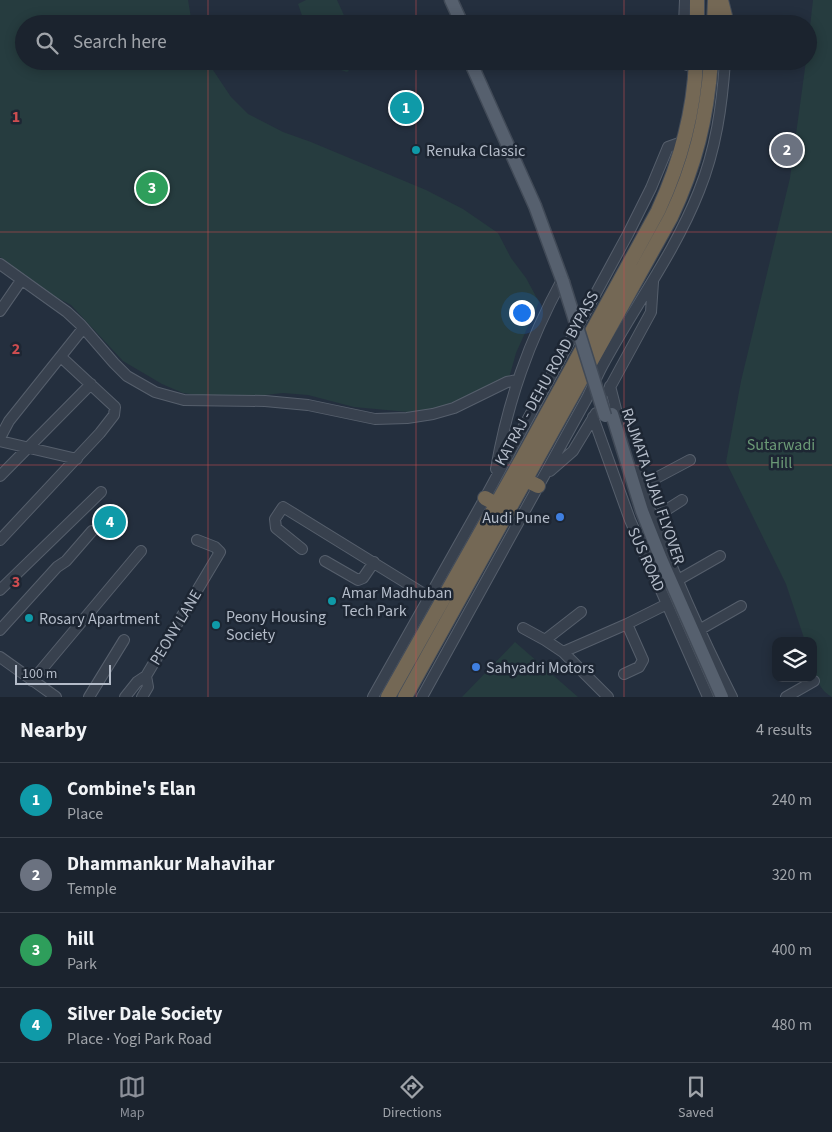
<!DOCTYPE html>
<meta charset="utf-8">
<style>
body{margin:0;font-family:"Source Sans 3",sans-serif;background:#242b36;color:#f1f3f6}
.controls{position:absolute;right:15px;bottom:15px;display:grid;overflow:hidden;border-radius:10px;box-shadow:0 2px 12px #0003}
.controls button{width:45px;height:45px;display:grid;place-items:center;padding:0;border:0;border-bottom:1px solid #39404a;background:#1b232e;color:#f1f3f6;font:25px sans-serif}
.scale{position:absolute;left:15px;bottom:12px;width:96px;box-sizing:border-box;padding-left:5px;border:2px solid #b4bcc9;border-top:0;font-size:14px;line-height:18px;white-space:nowrap;color:#b4bcc9;-webkit-text-stroke:4px #1d2633;paint-order:stroke}
.you{position:absolute;left:521px;top:312px;width:18px;height:18px;margin:-12px;border:4px solid #fff;border-radius:50%;background:#1a73e8;box-shadow:0 0 0 8px #1a73e833}
.badge{display:grid;place-items:center;width:32px;height:32px;border-radius:50%;background:#8c9099;color:#fff;font-size:16px;font-weight:700}
.pin{position:absolute;translate:-50% -50%;border:2px solid #fff;box-shadow:0 1px 5px #0006}
.list{margin:0;padding:0;list-style:none}
h2{display:flex;justify-content:space-between;align-items:center;height:65px;margin:0;padding:0 20px;font-size:21px}
h2 small{font-size:16px;font-weight:400;color:#a0a4aa}
.list li{display:grid;grid-template-columns:32px 1fr auto;gap:15px;align-items:center;box-sizing:border-box;height:75px;padding:0 20px;border-top:1px solid #39404a}
.list b{display:block;font-size:19px;white-space:nowrap}
.list p{margin:0;font-size:16px;white-space:nowrap;color:#a0a4aa}
.list em{font-size:16px;font-style:normal;color:#a0a4aa}
.icon{flex:none;width:28px;height:28px;fill:none;stroke:currentColor;stroke-width:2;stroke-linecap:round;stroke-linejoin:round}
.map{position:relative;flex:none;width:832px;height:697px;overflow:hidden}
.search{position:absolute;background:#1b232e;box-shadow:0 2px 12px #0003;left:15px;right:15px;top:15px;height:55px;display:flex;align-items:center;gap:12px;box-sizing:border-box;padding:0 18px;border-radius:28px;color:#a0a4aa;font-size:19px}
.sheet{height:365px;background:#1b232e}
nav{display:flex;justify-content:space-around;align-items:center;box-sizing:border-box;height:70px;border-top:1px solid #39404a;background:#1b232e;font-size:14px;color:#a0a4aa}
nav a{display:grid;justify-items:center;gap:2px}
nav .on{color:#8c9099}
.map>svg:first-child{display:block}
.green{fill:#263c3f}
.lines{fill:none;stroke-linecap:round;stroke-linejoin:round}
.minor-casing{stroke:#565f6c;stroke-width:12}
.major-casing{stroke:#414a57;stroke-width:15}
.highway-casing{stroke:#434c59;stroke-width:16}
.minor{stroke:#38414e;stroke-width:10}
.major{stroke:#56606e;stroke-width:12}
.highway{stroke:#746855;stroke-width:14}
.major-bridge-casing{stroke:#414a57;stroke-width:15;stroke-linecap:butt}
.major-bridge{stroke:#56606e;stroke-width:12}
.grid{fill:none;stroke:#ce4d50;stroke-width:1;stroke-opacity:0.55}
.culture-dot{fill:#0f9aa8;stroke:#1d2633;stroke-width:2}
.shop-dot{fill:#3f7fe0;stroke:#1d2633;stroke-width:2}
.labels{text-anchor:middle;stroke-width:5;stroke-linejoin:round;paint-order:stroke}
.poi-label{font-size:16px;fill:#b4bcc9;stroke:#1d2633;text-anchor:start}
.street-label{font-size:16px;fill:#b4bcc9;stroke:#1d2633}
.park-label{font-size:16px;fill:#6b9a76;stroke:#1d2633}
.grid-label{font-size:16px;text-anchor:middle;font-weight:bold;fill:#ce4d50;stroke:#1d2633;stroke-width:5;stroke-linejoin:round;paint-order:stroke}
</style>
<div class="map">
<svg width="832" height="697" viewBox="0 0 832 697">
<rect width="100%" height="100%" fill="#242f3e"/>
<!-- green -->
<path class="green" d="M0 0H188L192 24H24V61H207L231 97 248 114 283 132 311 142 426 190 463 209 498 233 511 258 526 278 539 302 516 353 509 378 444 407 408 412 354 407 308 395 283 393 256 396 210 397 183 393 162 384 123 361 71 305 56 297 0 257Z
M306 0H337L348 24H305L298 4Z
M813 0H832V697C812 686 813 661 813 641H805L786 584 726 462 741 381 790 178 806 61H808V44Z
M319 61H359L347 72 320 63Z
M515 642 578 697H462Z"/>
<g class="lines">
<!-- minor casing -->
<g class="minor-casing">
<path id="minor" d="M684 24 685 0
M684 61 687 65 696 67
M0 264 67 312 81 325 114 363 127 376 155 392 184 400 265 401 308 405 375 419 407 418 433 414 454 408 507 382 517 380
M0 311 20 282
M610 386 619 421
M608 391 651 312 653 282
M593 417 630 520 708 697
M0 438 9 421 81 331
M0 441 77 459
M496 469C508 400 529 341 562 280
M550 471 573 451 596 413
M636 471C662 548 695 624 732 697
M0 476 91 384
M641 486 690 460
M652 519 682 500
M0 540 100 433 114 415 115 407 61 357
M302 549 276 528 275 519 283 507 429 597
M325 561 358 580 363 578 374 562
M678 580 720 556
M0 590 101 492
M523 628 545 640 581 612
M0 630 57 567 66 561 92 531
M699 630 741 606
M545 640 563 652 627 624 667 604
M563 652 608 697
M0 657 56 697
M624 674 639 667 643 660 627 624
M32 681 141 551
M89 697 124 640
M125 697 137 682 146 676 220 552 215 547 197 540
M142 697 148 687 146 676
M373 697 485 498 628 234 651 188 668 147 685 141
M422 697 587 398C593 386 598 373 605 361 636 304 675 252 699 191 716 149 722 106 725 61
M786 697 814 681"/>
</g>
<!-- major casing -->
<g class="major-casing">
<path id="major" d="M451 0 462 24
M470 61 535 206 563 282
M612 414 642 511 661 559 722 697"/>
</g>
<!-- highway casing -->
<g class="highway-casing">
<path id="highway" d="M721 0 727 24
M697 24V0
M714 24 715 0
M526 480 538 486
M485 498 496 504
M388 697 522 459 658 211C680 163 694 114 696 61
M405 697 671 217C695 166 707 118 711 61"/>
</g>
<!-- minor -->
<use href="#minor" class="minor"/>
<!-- major -->
<use href="#major" class="major"/>
<!-- highway -->
<use href="#highway" class="highway"/>
<!-- major-bridge casing -->
<g class="major-bridge-casing">
<path id="major-bridge" d="M563 282 605 416"/>
</g>
<!-- major-bridge -->
<use href="#major-bridge" class="major-bridge"/>
</g>
<!-- grid -->
<path class="grid" d="M208 0V24M416 0V24M624 0V24M208 61V697M416 61V697M624 61V697M0 232H832M0 465H832"/>
<!-- markers -->
<g class="culture-dot">
<circle cx="416" cy="150" r="5"/>
<circle cx="332" cy="601" r="5"/>
<circle cx="29" cy="618" r="5"/>
<circle cx="216" cy="625" r="5"/>
</g>
<g class="shop-dot">
<circle cx="560" cy="517" r="5"/>
<circle cx="476" cy="667" r="5"/>
</g>
<g class="labels">
<!-- poi labels -->
<g class="poi-label">
<text x="426" y="156">Renuka Classic</text>
<text x="550" y="523" text-anchor="end">Audi Pune</text>
<text x="342" y="598">Amar Madhuban<tspan x="342" dy="18">Tech Park</tspan></text>
<text x="226" y="622">Peony Housing<tspan x="226" dy="18">Society</tspan></text>
<text x="39" y="624">Rosary Apartment</text>
<text x="486" y="673">Sahyadri Motors</text>
</g>
<!-- street labels -->
<g class="street-label">
<text transform="translate(546 378) rotate(-61)" y="6">KATRAJ - DEHU ROAD BYPASS</text>
<text transform="translate(654 486) rotate(71)" y="6">RAJMATA JIJAU FLYOVER</text>
<text transform="translate(647 559) rotate(66)" y="6">SUS ROAD</text>
<text transform="translate(175 627) rotate(-59)" y="6">PEONY LANE</text>
</g>
<!-- park labels -->
<g class="park-label">
<text x="781" y="450">Sutarwadi<tspan x="781" dy="18">Hill</tspan></text>
</g>
</g>
<g class="grid-label">
<text x="16" y="122">1</text>
<text x="16" y="354">2</text>
<text x="16" y="587">3</text>
</g>
</svg>
<div class="controls">
<button><svg class="icon" aria-label="layers" viewBox="0 0 24 24"><path d="M12 4l9 5-9 5-9-5zM3 14l9 5 9-5"/></svg></button>
</div>
<div class="scale">100 m</div>
<div class="you"></div>
<div class="pin badge" style="left:406px;top:108px;background:#0f9aa8">1</div>
<div class="pin badge" style="left:787px;top:150px;background:#6b7280">2</div>
<div class="pin badge" style="left:152px;top:188px;background:#2e9e5b">3</div>
<div class="pin badge" style="left:110px;top:522px;background:#0f9aa8">4</div>
<div class="search"><svg class="icon" aria-label="search" viewBox="0 0 24 24"><circle cx="10" cy="10" r="6"/><path d="M15 15l6 6"/></svg>Search here</div>
</div>
<section class="sheet">
<h2>Nearby<small>4 results</small></h2>
<ul class="list">
<li><span class="badge" style="background:#0f9aa8">1</span><div><b>Combine's Elan</b><p>Place</p></div><em>240 m</em></li>
<li><span class="badge" style="background:#6b7280">2</span><div><b>Dhammankur Mahavihar</b><p>Temple</p></div><em>320 m</em></li>
<li><span class="badge" style="background:#2e9e5b">3</span><div><b>hill</b><p>Park</p></div><em>400 m</em></li>
<li><span class="badge" style="background:#0f9aa8">4</span><div><b>Silver Dale Society</b><p>Place · Yogi Park Road</p></div><em>480 m</em></li>
</ul>
</section>
<nav>
<a class="on"><svg class="icon" aria-label="map" viewBox="0 0 24 24"><path d="M3 6l6-2 6 2 6-2v14l-6 2-6-2-6 2zM9 4v14M15 6v14"/></svg>Map</a>
<a><svg class="icon" aria-label="directions" viewBox="0 0 24 24"><path d="M12 3l9 9-9 9-9-9zM9 14v-3h6M13 9l2 2-2 2"/></svg>Directions</a>
<a><svg class="icon" aria-label="saved" viewBox="0 0 24 24"><path d="M7 4h10v16l-5-4-5 4z"/></svg>Saved</a>
</nav>
